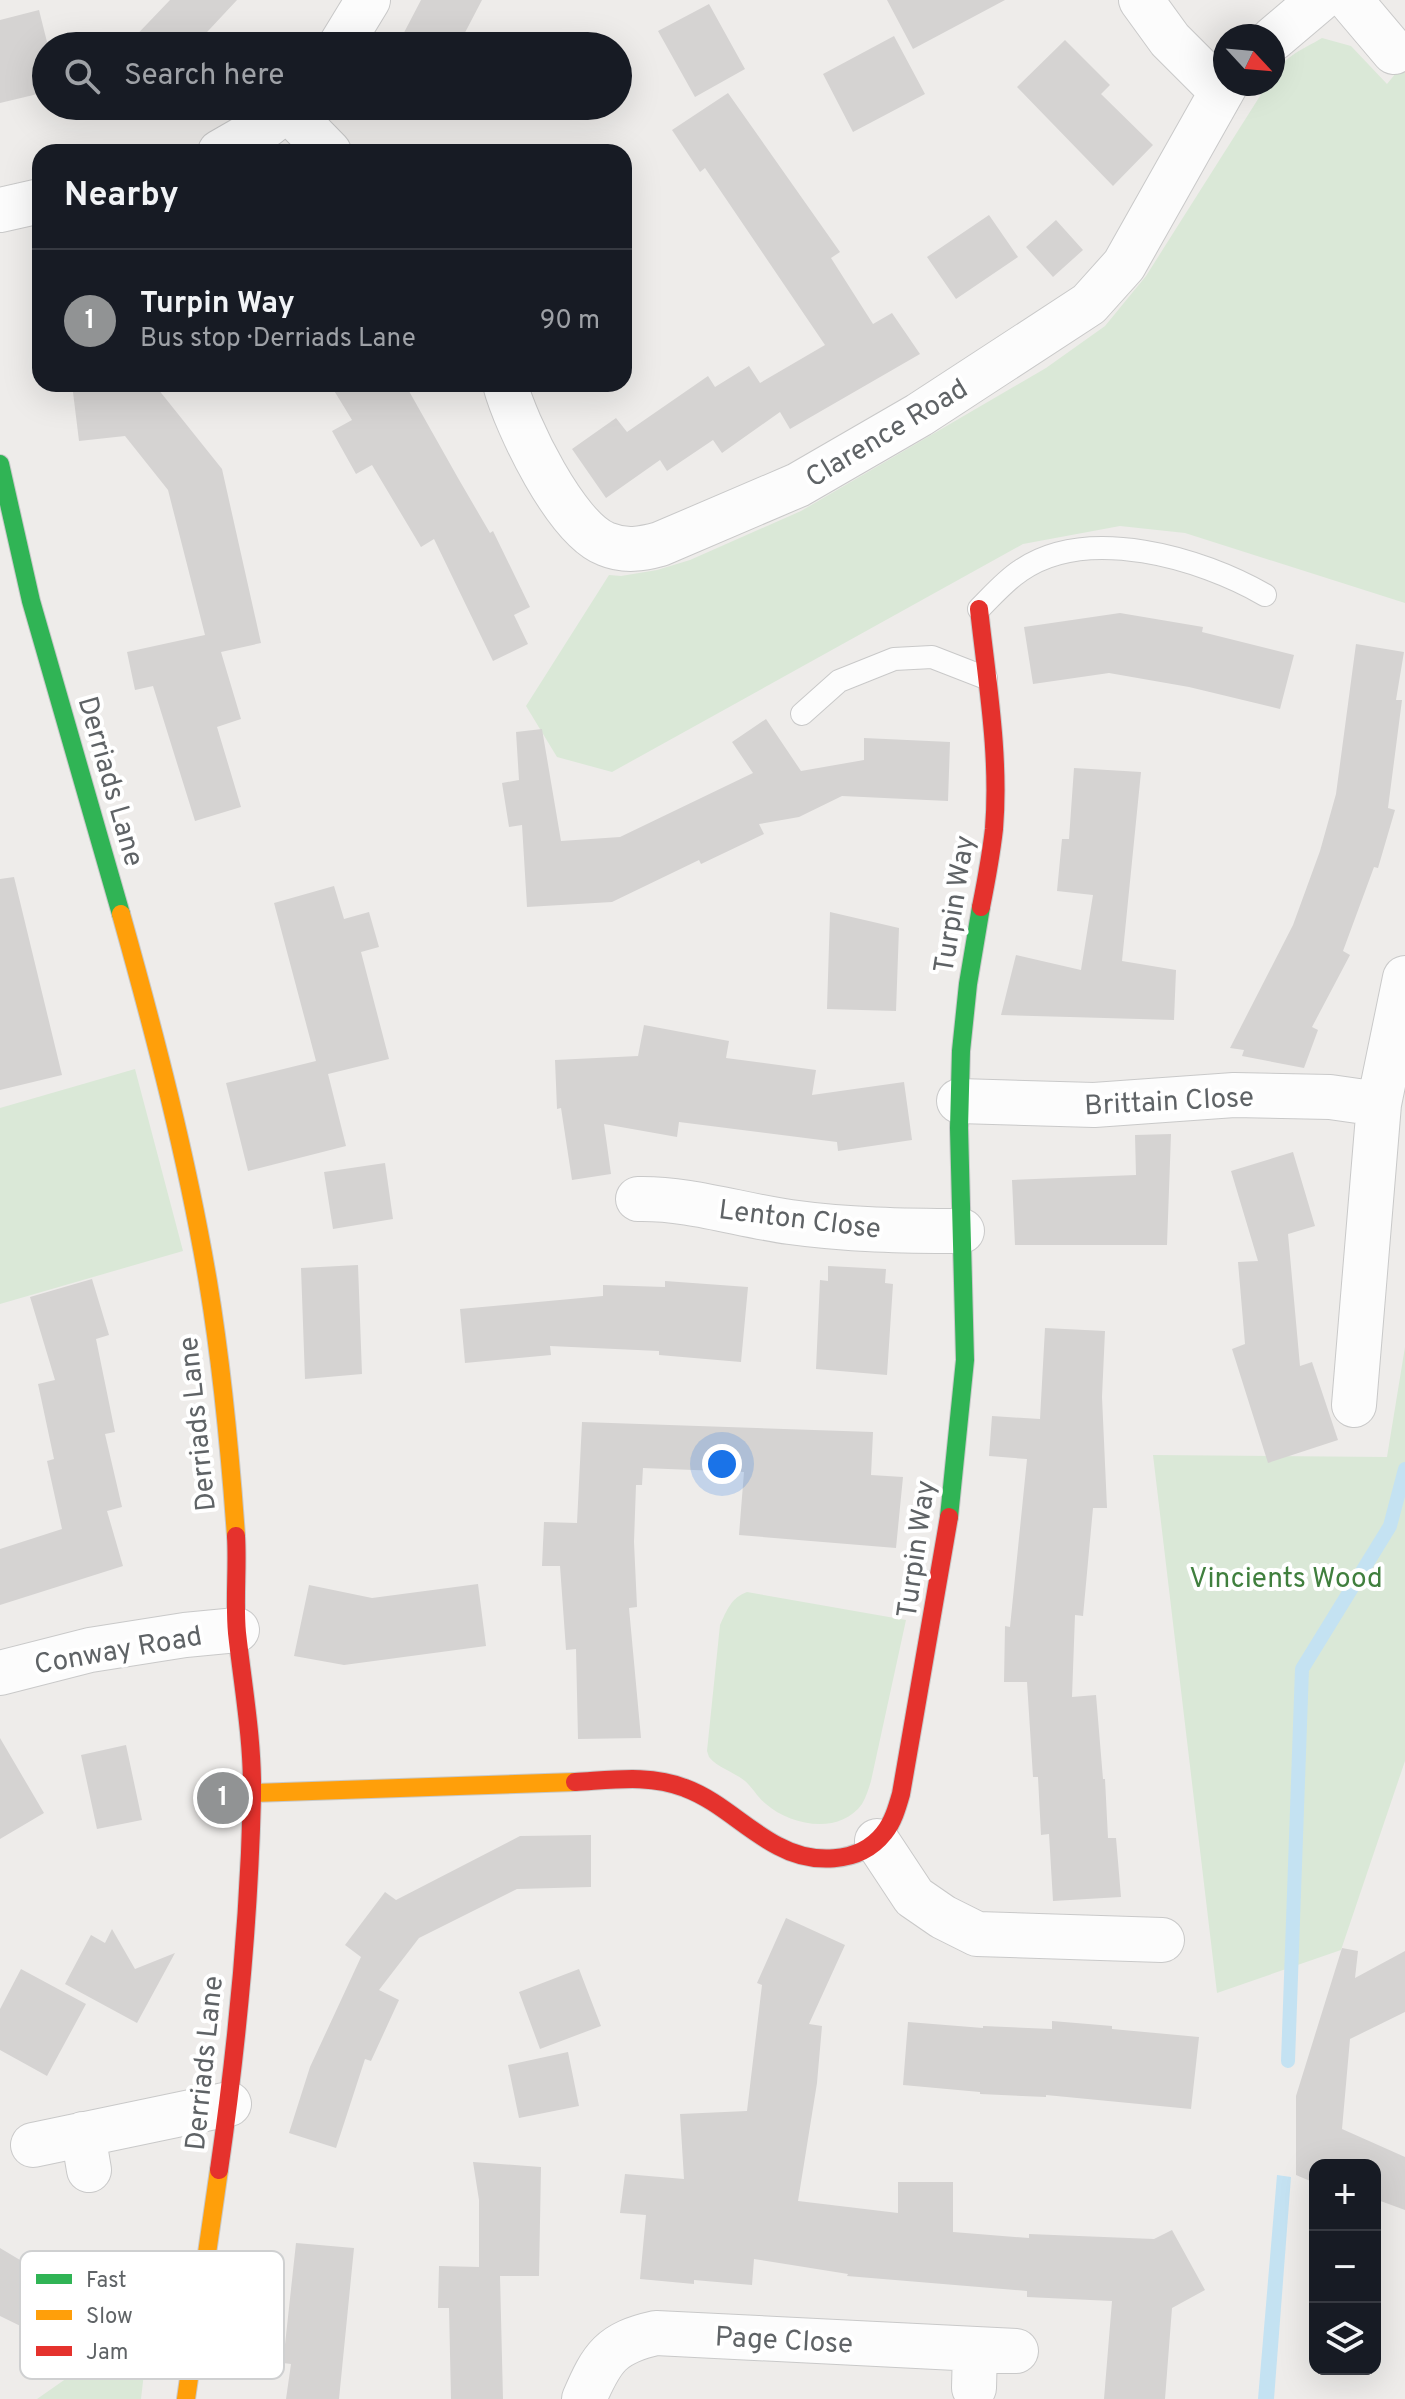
<!DOCTYPE html>
<meta charset="utf-8">
<style>
body{margin:0;font-family:Overpass,sans-serif;background:#20242c;color:#f1f3f6}
.controls{position:absolute;right:24px;bottom:24px;display:grid;overflow:hidden;border-radius:16px;box-shadow:0 8px 32px #0002}
.controls button{width:72px;height:72px;display:grid;place-items:center;padding:0;border:0;border-bottom:2px solid #363941;background:#171b24;color:#f1f3f6;font:40px sans-serif}
.compass{position:absolute;left:1213px;top:24px;width:72px;height:72px;border-radius:50%;background:#171b24;box-shadow:0 8px 32px #0002;rotate:116deg}
.you{position:absolute;left:722px;top:1464px;width:28px;height:28px;margin:-20px;border:6px solid #fff;border-radius:50%;background:#1a73e8;box-shadow:0 0 0 12px #1a73e833}
.badge{display:grid;place-items:center;width:52px;height:52px;border-radius:50%;background:#919394;color:#fff;font-size:26px;font-weight:700}
.pin{position:absolute;translate:-50% -50%;border:4px solid #fff;box-shadow:0 2px 8px #0006}
.list{margin:0;padding:0;list-style:none}
h2{display:flex;justify-content:space-between;align-items:center;height:104px;margin:0;padding:0 32px;font-size:34px}
h2 small{font-size:26px;font-weight:400;color:#9ea1a6}
.list li{display:grid;grid-template-columns:52px 1fr auto;gap:24px;align-items:center;box-sizing:border-box;height:144px;padding:0 32px;border-top:2px solid #363941}
.list b{display:block;font-size:30px;white-space:nowrap}
.list p{margin:0;font-size:26px;white-space:nowrap;color:#9ea1a6}
.list em{font-size:26px;font-style:normal;color:#9ea1a6}
.icon{flex:none;width:44px;height:44px;fill:none;stroke:currentColor;stroke-width:2;stroke-linecap:round;stroke-linejoin:round}
.map{position:relative;flex:none;width:1405px;height:2399px;overflow:hidden}
.search{position:absolute;background:#171b24;box-shadow:0 8px 32px #0002;left:32px;top:32px;width:600px;height:88px;display:flex;align-items:center;gap:20px;box-sizing:border-box;padding:0 28px;border-radius:44px;color:#9ea1a6;font-size:30px}
.panel{position:absolute;background:#171b24;box-shadow:0 8px 32px #0002;left:32px;top:144px;width:600px;height:248px;border-radius:24px}
.map>svg:first-child{display:block}
.green{fill:#dae8d7}
.water{fill:#c4e2f2}
.lines{fill:none;stroke-linecap:round;stroke-linejoin:round}
.stream{stroke:#c4e2f2;stroke-width:14}
.building{fill:#d5d3d2}
.lane-casing{stroke:#c9c9c9;stroke-width:24}
.street-casing{stroke:#c9c9c9;stroke-width:46}
.fast-casing{stroke:#c8c9c9;stroke-width:20}
.slow-casing{stroke:#c8c9c9;stroke-width:20}
.jam-casing{stroke:#c8c9c9;stroke-width:20}
.lane{stroke:#fcfcfc;stroke-width:22}
.street{stroke:#fcfcfc;stroke-width:44}
.fast{stroke:#30b455;stroke-width:18}
.slow{stroke:#ff9f0a;stroke-width:18}
.jam{stroke:#e5322d;stroke-width:18}
.labels{text-anchor:middle;stroke-width:8;stroke-linejoin:round;paint-order:stroke}
.street-label{font-size:28px;fill:#5f6366;stroke:#fff}
.park-label{font-size:28px;fill:#407f3e;stroke:#fff}
.key{fill:#fff;stroke:#cfd0d1;stroke-width:2}
.key-label{font-size:22px;fill:#5f6366}
</style>
<div class="map">
<svg width="1405" height="2399" viewBox="0 0 1405 2399">
<rect width="100%" height="100%" fill="#eeecea"/>
<!-- green -->
<path class="green" d="M1322 38 1351 46 1387 84 1405 62V603L1185 533 1120 526 1023 544 612 772 557 757 526 706 609 575 621 576 657 570 690 560 801 511 1046 368 1105 326 1146 276 1260 96 1268 84H1273C1274 60 1304 49 1322 38Z
M135 1069 183 1251 0 1304V1108Z
M1405 1347V1761L1341 1950 1217 1993 1153 1455 1387 1457Z
M747 1592 906 1620 871 1781C869 1788 866 1797 862 1804 840 1835 791 1826 766 1804 758 1798 753 1788 745 1781 734 1772 718 1768 709 1757L707 1751 720 1625C727 1610 731 1598 747 1592Z
M150 2320 141 2399H37Z"/>
<!-- water -->
<path class="water" d="M1277 2175 1291 2177 1274 2399H1258Z"/>
<g class="lines">
<!-- stream -->
<path class="stream" d="M1288 2061 1302 1669 1390 1526 1405 1469"/>
</g>
<!-- building -->
<path class="building" d="M170 0H237L194 46H126Z
M421 0H482L458 46H397Z
M887 0H1005L913 49Z
M709 4 745 69 695 97 658 31Z
M39 10 48 46 46 92 0 103V20Z
M894 36 925 94 853 132 823 74Z
M1065 40 1110 85 1101 94 1153 145 1113 186 1017 87Z
M728 93 840 252 831 258 873 324 892 313 920 354 790 429 780 412 722 453 713 440 667 471 660 460 606 498 572 449 616 418 627 432 708 376 715 387 749 366 760 383 825 345 705 168 700 172 672 130Z
M989 215 1018 257 956 299 927 257Z
M1056 220 1083 250 1053 277 1026 247Z
M72 384H154L222 469 261 643 221 652 241 719 217 727 241 807 195 821 153 686 135 690 127 652 205 635 168 490 125 436 79 441Z
M330 384H405L458 478 490 533 493 531 530 607 514 615 528 644 493 661 434 539 421 547 372 465 356 474 332 431 352 420Z
M1120 613 1203 627 1202 632 1294 655 1280 709 1189 687 1109 673 1033 684 1024 627Z
M1356 644 1404 652 1396 700H1402L1388 808 1395 810 1378 868 1374 867 1343 951 1350 955 1312 1027 1318 1030 1304 1068 1242 1056 1244 1050 1230 1048 1293 925 1320 851 1336 794Z
M766 719 801 771 864 760V738L950 742 948 801 842 796 799 817 759 824 764 834 701 864 699 860 612 902 527 907 522 825 509 827 502 783 519 780 516 732 542 729 561 841 620 837 753 773 732 742Z
M1074 768 1141 772 1122 961 1176 970 1174 1020 1001 1015 1016 955 1081 970 1093 895 1057 891 1062 839H1069Z
M14 877 62 1075 0 1090V879Z
M334 886 344 919 369 912 379 947 361 952 389 1059 328 1074 346 1146 248 1171 226 1083 316 1061 274 903Z
M830 912 899 928 896 1011 827 1009Z
M644 1025 729 1041 726 1058 816 1070 812 1095 904 1082 912 1140 838 1151 837 1142 679 1122 677 1137 604 1124 611 1174 572 1180 561 1108 557 1109 555 1060 638 1056Z
M1171 1134 1167 1245H1015L1012 1180 1136 1175 1135 1135Z
M1293 1152 1315 1226 1288 1234 1300 1366 1312 1362 1338 1440 1268 1463 1232 1349 1245 1344 1238 1262 1258 1261 1231 1171Z
M385 1163 393 1219 333 1229 324 1172Z
M358 1265 362 1374 305 1379 301 1268Z
M828 1266 886 1269 885 1283 893 1284 887 1375 816 1369 820 1280 828 1281Z
M92 1279 109 1335 96 1339 115 1432 105 1434 122 1507 107 1511 123 1566 0 1605V1549L62 1529 47 1461 54 1459 38 1384 55 1380 30 1297Z
M665 1281 748 1287 741 1362 659 1355V1351L550 1346 551 1355 465 1363 460 1309 603 1296V1285L665 1287Z
M1045 1328 1105 1331 1102 1397 1107 1508H1093L1083 1616 1075 1615 1072 1697 1096 1695 1103 1779H1105L1108 1838H1116L1121 1897 1053 1901 1049 1834 1041 1835 1038 1777H1033L1027 1682H1004L1005 1626 1010 1627 1027 1459 989 1456 992 1416 1040 1419Z
M582 1422 873 1432 871 1475 903 1477 896 1548 739 1535 744 1472 643 1468 642 1485H636L634 1542 637 1607 629 1608 641 1738 578 1739 576 1649 566 1650 560 1566H542L544 1522 577 1523Z
M478 1584 486 1646 344 1665 294 1656 309 1585 372 1598Z
M0 1738 44 1813 0 1839Z
M126 1745 142 1820 97 1829 81 1755Z
M591 1835V1887L517 1889 419 1938 379 1990 399 2000 371 2061 365 2059 336 2148 289 2133 310 2067 361 1957 345 1945 385 1892 396 1900 520 1836Z
M786 1918 845 1945 809 2024 822 2026 817 2083 798 2201 898 2213V2182H953V2232L1029 2238V2234L1154 2239 1172 2230 1205 2290 1172 2308 1165 2399H1104L1112 2301 1027 2297V2291L847 2276 848 2274 754 2259 752 2285 694 2280V2284L640 2279 646 2215 620 2213 625 2174 684 2179 680 2114 747 2111 762 1985 757 1983Z
M112 1929 135 1969 175 1953 137 2023 65 1984 91 1935 105 1943Z
M1342 1948 1358 1951 1355 1978 1405 1951V2012L1350 2039 1342 2129 1405 2157V2210L1375 2199V2165H1315V2183L1296 2175V2096Z
M21 1969 86 2004 47 2076 0 2050V2009Z
M579 1969 601 2026 540 2049 519 1992Z
M1052 2021 1112 2026V2029L1199 2037 1191 2109 1046 2095V2097L980 2094V2092L903 2085 908 2022 983 2028V2026L1052 2029Z
M568 2052 579 2106 519 2118 508 2065Z
M473 2162 541 2167 539 2276H500L503 2399H451L449 2308H438L439 2266 479 2267V2200Z
M296 2243 354 2248 339 2399H286L291 2364 283 2363Z
M0 2248 35 2269 39 2263 73 2279 82 2259 128 2282 90 2360 0 2316Z"/>
<g class="lines">
<!-- lane casing -->
<g class="lane-casing">
<path id="lane" d="M979 609C992 596 1005 581 1020 571 1087 524 1201 558 1265 595
M802 714 839 681 894 659 932 657 986 678"/>
</g>
<!-- street casing -->
<g class="street-casing">
<path id="street" d="M1141 0 1170 40 1221 91
M1350 0 1394 52
M1273 39 1319 0
M340 46 368 0
M287 109 329 152
M220 152 267 125 291 106
M0 210 40 201
M505 384C516 425 566 529 606 544 625 552 642 549 660 544L798 485 919 415 1089 304 1124 265 1226 84
M959 1101 1094 1105 1234 1095 1330 1097 1379 1104 1405 978
M638 1199C690 1198 739 1215 790 1222 847 1230 904 1231 962 1231
M1354 1405 1379 1104
M0 1673 90 1650 185 1635 237 1630
M877 1841 914 1897 943 1917 977 1934 1162 1940
M83 2134 89 2170
M33 2145 229 2104
M974 2388 975 2349
M584 2399C602 2357 611 2343 656 2333L1016 2351"/>
</g>
<!-- fast casing -->
<g class="fast-casing">
<path id="fast" d="M0 464 31 601 121 914
M949 1517 965 1360 959 1128 961 1051 968 984 981 907"/>
</g>
<!-- slow casing -->
<g class="slow-casing">
<path id="slow" d="M121 914C155 1035 187 1158 208 1282 222 1366 230 1451 236 1536
M252 1793 575 1782
M186 2399 219 2170"/>
</g>
<!-- jam casing -->
<g class="jam-casing">
<path id="jam" d="M979 609C987 682 1000 756 994 829 991 855 986 882 981 907
M575 1782C612 1780 650 1774 685 1788 720 1801 745 1829 778 1846 811 1864 859 1865 884 1833 893 1822 897 1808 901 1794L949 1517
M219 2170C237 2046 249 1920 252 1796 253 1741 243 1687 237 1633 234 1601 238 1568 236 1536"/>
</g>
<!-- lane -->
<use href="#lane" class="lane"/>
<!-- street -->
<use href="#street" class="street"/>
<!-- fast -->
<use href="#fast" class="fast"/>
<!-- slow -->
<use href="#slow" class="slow"/>
<!-- jam -->
<use href="#jam" class="jam"/>
</g>
<g class="labels">
<!-- street labels -->
<g class="street-label">
<text transform="translate(886 432) rotate(-31)" y="10">Clarence Road</text>
<text transform="translate(112 781) rotate(74)" y="10">Derriads Lane</text>
<text transform="translate(953 904) rotate(-81)" y="10">Turpin Way</text>
<text transform="translate(1169 1100) rotate(-3)" y="10">Brittain Close</text>
<text transform="translate(800 1218) rotate(7)" y="10">Lenton Close</text>
<text transform="translate(196 1424) rotate(-96)" y="10">Derriads Lane</text>
<text transform="translate(915 1549) rotate(-82)" y="10">Turpin Way</text>
<text transform="translate(118 1649) rotate(-10)" y="10">Conway Road</text>
<text transform="translate(203 2063) rotate(-84)" y="10">Derriads Lane</text>
<text transform="translate(784 2339) rotate(3)" y="10">Page Close</text>
</g>
<!-- park labels -->
<g class="park-label">
<text x="1286" y="1587">Vincients Wood</text>
</g>
</g>
<!-- legend -->
<rect x="20" y="2251" width="264" height="128" rx="12" class="key"/>
<rect x="36" y="2274" width="36" height="10" fill="#30b455"/>
<rect x="36" y="2310" width="36" height="10" fill="#ff9f0a"/>
<rect x="36" y="2346" width="36" height="10" fill="#e5322d"/>
<g class="key-label">
<text x="86" y="2287">Fast</text>
<text x="86" y="2323">Slow</text>
<text x="86" y="2359">Jam</text>
</g>
</svg>
<div class="controls">
<button>+</button>
<button>−</button>
<button><svg class="icon" aria-label="layers" viewBox="0 0 24 24"><path d="M12 4l9 5-9 5-9-5zM3 14l9 5 9-5"/></svg></button>
</div>
<svg class="compass" viewBox="-18 -18 36 36"><path d="M0-13l5 13h-10z" fill="#e53935"/><path d="M0 13l5-13h-10z" fill="#9ea1a6"/></svg>
<div class="you"></div>
<div class="pin badge" style="left:223px;top:1798px">1</div>
<div class="search"><svg class="icon" aria-label="search" viewBox="0 0 24 24"><circle cx="10" cy="10" r="6"/><path d="M15 15l6 6"/></svg>Search here</div>
<section class="panel">
<h2>Nearby<small></small></h2>
<ul class="list">
<li><span class="badge">1</span><div><b>Turpin Way</b><p>Bus stop · Derriads Lane</p></div><em>90 m</em></li>
</ul>
</section>
</div>
